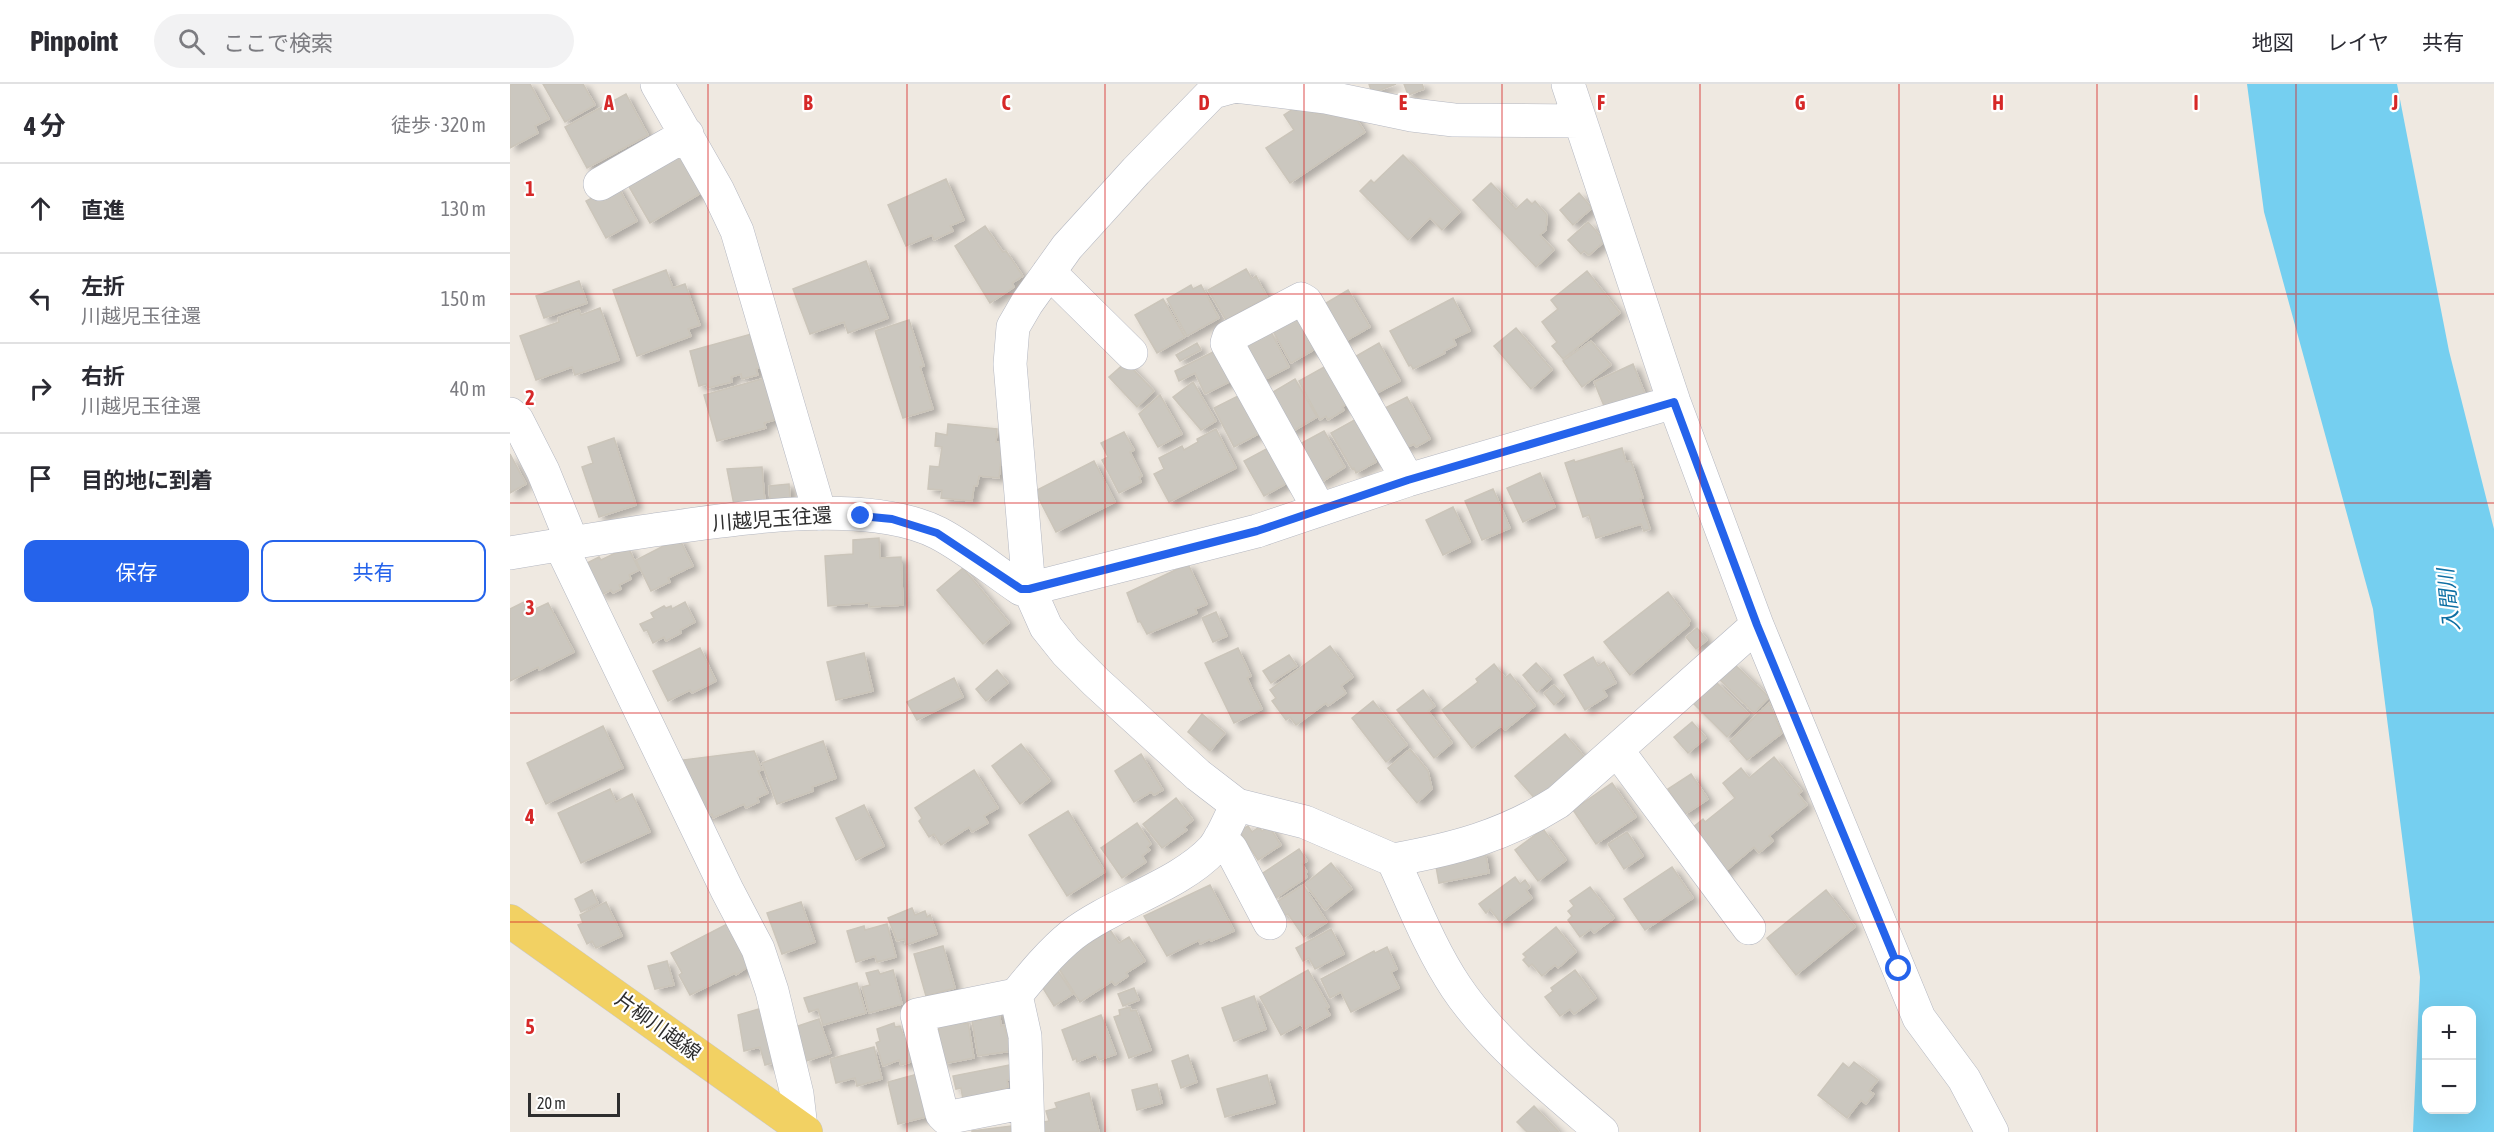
<!DOCTYPE html>
<html lang="ja">
<meta charset="utf-8">
<style>
body{margin:0;font-family:"Asap Condensed","Noto Sans JP",sans-serif;background:#f2f2f3;color:#2b2b33}
.controls{position:absolute;right:18px;bottom:18px;display:grid;overflow:hidden;border-radius:12px;box-shadow:0 6px 24px #0002}
.controls button{width:54px;height:54px;display:grid;place-items:center;padding:0;border:0;border-bottom:2px solid #e1e1e2;background:#fff;color:#2b2b33;font:30px sans-serif}
.scale{position:absolute;left:18px;bottom:15px;width:92px;box-sizing:border-box;padding-left:6px;border:3px solid #2e2e2e;border-top:0;font-size:16px;line-height:21px;white-space:nowrap;color:#2e2e2e;-webkit-text-stroke:4px #fff;paint-order:stroke}
.stop{position:absolute;width:18px;height:18px;margin:-14px;border:4px solid #2563eb;border-radius:50%;background:#fff}
.stop.end{background:#2563eb;border-color:#fff;box-shadow:0 2px 6px #0008}
.list{margin:0;padding:0;list-style:none}
h2{display:flex;justify-content:space-between;align-items:center;height:78px;margin:0;padding:0 24px;font-size:26px}
h2 small{font-size:20px;font-weight:400;color:#7c7c81}
.list li{display:grid;grid-template-columns:39px 1fr auto;gap:18px;align-items:center;box-sizing:border-box;height:90px;padding:0 24px;border-top:2px solid #e1e1e2}
.list b{display:block;font-size:22px;white-space:nowrap}
.list p{margin:0;font-size:20px;white-space:nowrap;color:#7c7c81}
.list em{font-size:20px;font-style:normal;color:#7c7c81}
.actions{display:flex;gap:12px;padding:18px 24px}
.actions a{flex:1;padding:14px 0;border:2px solid #2563eb;border-radius:12px;text-align:center;font-size:21px;color:#2563eb}
.actions .main{background:#2563eb;color:#fff}
.icon{flex:none;width:33px;height:33px;fill:none;stroke:currentColor;stroke-width:2;stroke-linecap:round;stroke-linejoin:round}
.map{position:relative;flex:none;width:1984px;height:1048px;overflow:hidden}
header{display:flex;align-items:center;gap:36px;box-sizing:border-box;height:84px;padding:0 30px;background:#fff;border-bottom:2px solid #e1e1e2}
header strong{font-size:28px}
nav{display:flex;gap:33px;margin-inline-start:auto;font-size:21px}
.search{width:420px;height:54px;background:#f2f2f3;display:flex;align-items:center;gap:15px;box-sizing:border-box;padding:0 21px;border-radius:33px;color:#7c7c81;font-size:22px}
main{display:flex}
aside{flex:1;background:#fff}
.map>svg:first-child{display:block}
.water{fill:#75cff0;fill-rule:evenodd}
.building{fill:#cbc7bf;stroke:#cbc5ba;stroke-width:1.5;filter:url(#shadow)}
.lines{fill:none;stroke-linecap:round;stroke-linejoin:round}
.minor-casing{stroke:#b4b7c1;stroke-width:34}
.major-casing{stroke:#c9c9c9;stroke-width:34}
.minor{stroke:#fff;stroke-width:33}
.major{stroke:#f2d163;stroke-width:33}
.route{stroke:#2563eb;stroke-width:8}
.grid{fill:none;stroke:#d62828;stroke-width:1.5;stroke-opacity:0.55}
.labels{text-anchor:middle;stroke-width:4.5;stroke-linejoin:round;paint-order:stroke}
.street-label{font-size:20px;fill:#2e2e2e;stroke:#fff}
.water-label{font-size:21px;font-style:italic;fill:#0d6fa3;stroke:#fff}
.grid-label{font-size:20px;text-anchor:middle;font-weight:bold;fill:#d62828;stroke:#fff;stroke-width:4.5;stroke-linejoin:round;paint-order:stroke}
</style>
<header>
<strong>Pinpoint</strong>
<div class="search"><svg class="icon" aria-label="search" viewBox="0 0 24 24"><circle cx="10" cy="10" r="6"/><path d="M15 15l6 6"/></svg>ここで検索</div>
<nav><a>地図</a><a>レイヤ</a><a>共有</a></nav>
</header>
<main>
<aside>
<h2>4 分<small>徒歩 · 320 m</small></h2>
<ul class="list">
<li><svg class="icon" aria-label="ahead" viewBox="0 0 24 24"><path d="M12 20V5M6 11l6-6 6 6"/></svg><div><b>直進</b></div><em>130 m</em></li>
<li><svg class="icon" aria-label="left" viewBox="0 0 24 24"><path d="M17 20v-9H6M10 6l-5 5 5 5"/></svg><div><b>左折</b><p>川越児玉往還</p></div><em>150 m</em></li>
<li><svg class="icon" aria-label="right" viewBox="0 0 24 24"><path d="M7 20v-9h11M14 6l5 5-5 5"/></svg><div><b>右折</b><p>川越児玉往還</p></div><em>40 m</em></li>
<li><svg class="icon" aria-label="arrive" viewBox="0 0 24 24"><path d="M6 21V4h12l-3 4 3 4H6"/></svg><div><b>目的地に到着</b></div></li>
</ul>
<div class="actions"><a class="main">保存</a><a>共有</a></div>
</aside>
<div class="map">
<svg width="1984" height="1048" viewBox="0 0 1984 1048">
<defs>
<filter id="shadow"><feDropShadow dx="6" dy="4" stdDeviation="3" flood-color="#0004"/></filter>
</defs>
<rect width="100%" height="100%" fill="#efe9e1"/>
<!-- water -->
<path class="water" d="M1737 0H1887L1939 267 1984 445V1048H1903L1910 893 1863 525 1754 128ZM1916 926H1962V1026H1916Z"/>
<!-- building -->
<path class="building" d="M3 0H20L39 35 25 42 28 49 0 64V1Z
M33 0H73L85 21 55 38Z
M859 0H886L862 9Z
M894 0H912L914 5 898 11Z
M116 10 138 51 77 84 55 43Z
M789 21H800L806 30 815 25 843 30 855 48 780 99 756 64 784 46 774 31Z
M170 71 191 109 140 139 118 101Z
M893 71 950 128 932 146 920 134 898 156 850 107 861 96 864 99Z
M436 95 454 136 440 142 443 147 424 156 422 151 396 162 378 121Z
M981 99 1006 125 1017 115 1022 120 1025 117 1037 131 1036 146 1030 151 1044 166 1026 183 963 116Z
M107 101 127 137 96 154 76 117Z
M1069 109 1082 124 1063 141 1050 126Z
M1078 138 1095 157 1079 171 1074 167 1071 170 1058 156Z
M475 142 493 168 496 167 513 192 502 199 504 203 480 219 445 162Z
M356 177 378 234 338 249 334 238 300 250 283 205Z
M736 185 742 195 746 192 757 213 716 236 698 206Z
M156 186 163 204 175 200 190 241 178 245 181 252 127 272 103 206Z
M1077 187 1110 229 1053 275 1042 262 1047 258 1032 238 1048 225 1041 216Z
M69 197 77 219 34 234 26 212Z
M681 201 683 205 691 201 709 234 677 252 657 215Z
M838 206 860 243 832 259 811 222Z
M943 214 960 247 943 255 946 261 934 267 935 269 903 285 901 281 899 282 880 247Z
M653 215 675 253 647 269 625 231Z
M90 224 109 276 65 291 62 283 26 296 10 252 49 238 48 234 69 226 71 231Z
M790 233 807 264 781 279 762 245Z
M399 236 414 282 410 283 423 325 393 334 365 247Z
M1006 244 1042 286 1021 305 984 262Z
M760 246 779 283 750 298 735 259Z
M249 248 258 281 246 285 248 291 232 295 231 290 221 293 222 298 198 304 196 300 189 302 180 267Z
M1081 257 1101 281 1072 303 1053 277Z
M687 259 691 266 670 277 666 271Z
M869 259 890 297 861 312 841 275Z
M705 267 721 297 695 310 685 289 669 297 665 287Z
M616 278 644 307 627 323 599 293Z
M1123 280 1136 312 1097 329 1084 298Z
M816 282 837 320 832 323 834 326 818 336 816 332 810 336 789 297Z
M259 293 271 334 254 339 256 344 207 357 194 311Z
M785 295 807 333 780 349 758 311Z
M683 298 706 337 691 346 663 313Z
M732 310 752 348 724 363 704 324Z
M650 311 672 350 648 363 629 330Z
M897 313 920 355 906 363 904 360 893 365 871 326Z
M848 334 868 371 864 373 866 378 846 389 844 384 842 385 821 349Z
M438 340 487 345 486 358H493L489 394 469 392 467 402H464L462 417 431 414 432 406 418 405 420 382 429 383 432 363 425 362 426 349 437 351Z
M706 345 726 384 659 418 644 390 654 385 649 374 672 362 674 366 688 358 687 355Z
M814 347 835 383 810 399 788 361Z
M614 348 624 366 620 368 632 392 629 393 631 398 609 409 592 376 598 373 591 359Z
M104 354 126 421 89 433 72 383 83 379 78 363Z
M760 363 779 398 754 412 734 377Z
M1112 364 1116 378 1121 377 1133 414 1130 415 1140 445 1134 447 1131 440 1086 454 1079 431 1073 433 1055 379 1064 376 1065 378Z
M0 370 16 400 0 409Z
M584 377 605 418 546 448 525 407Z
M252 383 255 419 224 421 217 385Z
M1030 389 1045 423 1013 438 997 404Z
M279 400 280 414 260 416 259 402Z
M983 405 1000 444 972 456 955 417Z
M943 423 960 458 933 471 916 436Z
M169 454 183 482 158 494 160 498 141 507 126 476Z
M369 454 370 474 391 473 393 521 359 523V519L318 522 315 472 343 470V456Z
M118 463 129 486 119 491 121 495 109 501 111 505 103 509 101 506 91 511 75 480 89 473 91 476Z
M678 480 697 520 685 525 687 529 637 550 630 537 628 538 617 509Z
M453 484 499 539 473 560 427 506Z
M1158 508 1180 537 1178 539 1179 541 1120 591 1094 558Z
M14 518 19 528 38 519 64 568 29 586 28 583 0 597V525Z
M175 518 185 538 170 546 171 549 156 557 154 553 143 559 137 546 134 547 130 540 144 534 141 529 154 522 156 524 161 522 162 525Z
M706 528 717 552 703 558 692 534Z
M1187 544 1197 556 1186 565 1176 553Z
M820 562 843 593 831 602 836 609 818 622 816 619 786 641 780 633 776 636 762 617 766 614 760 606Z
M190 564 206 597 182 609 180 606 158 617 143 587Z
M728 564 741 592 737 594 752 625 724 639 695 579Z
M354 569 363 607 326 616 317 578Z
M779 571 787 582 761 599 753 587Z
M1083 573 1088 582 1094 578 1106 599 1093 606 1097 612 1075 626 1054 591Z
M1026 579 1041 595 1027 608 1013 591Z
M1223 579 1259 613 1244 629 1208 594Z
M984 580 995 594 1000 590 1025 622 995 646 991 642 962 664 932 626 968 598 966 595Z
M487 586 498 599 476 617 466 605Z
M444 594 453 613 407 636 397 618Z
M1205 597 1239 630 1217 653 1183 619Z
M1044 601 1054 612 1044 621 1034 609Z
M913 606 925 622 918 627 942 659 924 674 887 626Z
M863 617 897 661 876 678 842 634Z
M1259 619 1272 649 1237 676 1220 657Z
M692 630 715 649 700 667 678 648Z
M1182 638 1196 654 1178 669 1164 653Z
M93 642 113 684 36 720 17 679Z
M1055 650 1077 676 1027 717 1005 692Z
M313 657 326 694 302 703 303 707 267 720 252 679Z
M511 660 540 697 510 720 482 682Z
M900 665 918 687 922 705 907 719 878 684Z
M244 667 252 686 248 687 258 709 247 714 249 718 236 724 234 720 203 734 202 730 191 734 165 677Z
M631 670 653 706 644 711 641 708 624 718 605 687Z
M1264 673 1292 707 1288 710 1297 721 1259 752 1263 757 1249 769 1244 763 1211 791 1177 748 1193 735 1195 738 1225 714 1213 699 1231 684 1239 694Z
M464 686 488 724 474 732 478 739 462 748 459 743 431 761 424 750 419 753 409 737 412 734 405 724Z
M1181 690 1198 715 1174 731 1158 705Z
M1102 699 1126 733 1086 760 1063 726Z
M100 705 106 718 122 710 140 748 71 779 48 729Z
M666 714 683 736 674 743 677 746 652 764 633 740Z
M354 721 374 762 346 776 326 734Z
M558 727 595 788 557 812 519 751Z
M627 739 641 760 637 763 640 766 632 772 636 778 612 794 591 764Z
M738 742 742 748 749 743 752 747 759 742 771 761 748 776 729 747Z
M1033 745 1056 776 1028 797 1005 766Z
M1117 748 1133 772 1114 785 1098 760Z
M789 765 797 777 792 780 797 788 795 789 797 793 766 814 750 791Z
M975 767 979 789 929 799 925 777Z
M821 779 842 805 815 826 795 800Z
M1162 783 1183 814 1135 846 1114 815Z
M1005 793 1010 800 1015 796 1020 803 1016 806 1022 814 990 838 980 825 976 829 969 820Z
M700 801 724 847 701 857 700 855 690 860 689 856 657 872 634 832Z
M793 801 817 838 794 853 778 830 774 832 765 819Z
M1080 803 1104 834 1084 849 1081 845 1070 853 1058 836 1062 832 1058 827 1064 822 1060 817Z
M82 806 88 819 71 828 65 815Z
M1316 806 1345 843 1286 891 1257 854Z
M96 818 112 852 86 864 82 857 77 860 68 841 73 839 70 831Z
M291 818 305 858 272 870 257 829Z
M402 824 405 831 415 827 417 833 420 831 427 850 396 861 394 855 387 857 378 834Z
M223 837 246 877 226 891 225 889 180 911 169 891 172 889 161 869Z
M377 840 386 873 367 878 365 872 346 878 337 847 354 842 355 846Z
M1046 843 1066 868 1048 884 1045 881 1032 892 1022 880 1019 883 1013 876 1016 873 1013 870Z
M821 845 834 870 805 885 799 874 793 877 786 864Z
M600 846 609 859 619 853 635 877 616 889 618 892 605 901 602 897 570 918 546 880Z
M433 862 445 904 416 912 404 870Z
M877 863 887 885 881 888 889 904 841 928 831 908 820 914 811 895 864 867 865 869Z
M157 877 164 901 145 905 138 882Z
M546 884 563 910 544 922 528 896Z
M368 886 370 890 383 886 392 920 359 929 352 903 360 901 356 889Z
M798 886 819 923 816 924 820 931 794 945 791 940 771 951 750 913Z
M1065 886 1086 914 1064 930 1060 925 1050 932 1035 913 1043 907 1041 904Z
M347 899 356 929 313 941 308 925 299 928 294 914Z
M624 904 629 916 613 922 608 910Z
M744 912 756 945 724 957 712 924Z
M256 923 274 976 255 981 250 963 234 967 228 931Z
M620 923 621 927 626 926 641 966 619 974 604 933 610 931 609 926Z
M489 925 491 942 494 941 496 949H499L501 967 468 972 462 937 471 936 470 928Z
M591 931 606 970 589 976 586 970 567 978 566 974 563 976 552 946Z
M453 933 454 940 458 939 464 974 432 980 428 937Z
M309 935 321 969 296 977 285 943Z
M384 939 385 943 390 942 393 951 399 949 410 975 391 981 389 976 373 982 366 959 370 957 367 945Z
M364 963 372 995 347 1002 345 994 326 999 320 975Z
M678 971 687 998 671 1004 662 977Z
M1344 978 1368 996 1359 1007 1364 1010 1356 1020 1351 1016 1337 1034 1308 1011 1333 979 1339 984Z
M500 981 503 996H497L498 1004 488 1006 489 1010 453 1016 451 1004 446 1005 443 992Z
M408 990 423 1031 388 1040 378 998Z
M757 991 765 1019 715 1033 707 1005Z
M647 1000 652 1019 627 1026 622 1006Z
M579 1009 589 1048H535L533 1038 539 1037 536 1027 547 1024 545 1019Z
M1024 1022 1049 1048H1017L1007 1038Z
M501 1042V1048H462V1047Z"/>
<g class="lines">
<!-- minor casing -->
<g class="minor-casing">
<path id="minor" d="M147 0 208 107 227 147 310 430
M1058 0 1164 318 1247 541 1409 934 1454 995 1482 1048
M90 100 177 50
M539 188 621 269
M0 330 7 336 33 387 62 458
M809 425 717 259 719 253 791 215 796 218 898 396
M50 460 217 806 248 865 262 907 287 1010 291 1044
M0 469C48 461 96 453 144 446 221 435 357 413 428 449 457 464 484 487 511 505H519L747 447 898 396 1164 318
M1107 666 1239 844
M727 721 688 691 586 598 556 568 536 543 519 505 500 280 503 243 517 219 557 163 626 87 703 8 725 2 816 13 902 31 944 36 1070 37
M710 754 721 765 760 839
M883 776C944 765 994 752 1048 718L1247 541
M506 911 407 931 432 1030 436 1034 516 1018
M518 1048 515 952 506 911C523 890 541 868 562 851 602 820 670 801 703 765 713 753 719 735 727 721L795 738 883 776C903 819 920 864 946 903 982 957 1043 1006 1092 1048"/>
</g>
<!-- major casing -->
<g class="major-casing">
<path id="major" d="M0 837 296 1048"/>
</g>
<!-- minor -->
<use href="#minor" class="minor"/>
<!-- major -->
<use href="#major" class="major"/>
</g>
<g class="lines">
<!-- route -->
<path class="route" d="M351 432 382 435 427 449 511 505H519L747 447 898 396 1164 318 1247 541 1389 885"/>
</g>
<!-- grid -->
<path class="grid" d="M198 0V1048M397 0V1048M595 0V1048M794 0V1048M992 0V1048M1190 0V1048M1389 0V1048M1587 0V1048M1786 0V1048M0 210H1984M0 419H1984M0 629H1984M0 838H1984"/>
<g class="labels">
<!-- street labels -->
<g class="street-label">
<text transform="translate(262 435) rotate(-4)" y="7">川越児玉往還</text>
<text transform="translate(148 942) rotate(36)" y="7">片柳川越線</text>
</g>
<!-- water labels -->
<g class="water-label">
<text transform="translate(1939 516) rotate(-96)" y="7">入間川</text>
</g>
</g>
<g class="grid-label">
<text x="99" y="26">A</text>
<text x="298" y="26">B</text>
<text x="496" y="26">C</text>
<text x="694" y="26">D</text>
<text x="893" y="26">E</text>
<text x="1091" y="26">F</text>
<text x="1290" y="26">G</text>
<text x="1488" y="26">H</text>
<text x="1686" y="26">I</text>
<text x="1885" y="26">J</text>
<text x="20" y="112">1</text>
<text x="20" y="321">2</text>
<text x="20" y="531">3</text>
<text x="20" y="740">4</text>
<text x="20" y="950">5</text>
</g>
</svg>
<div class="controls">
<button>+</button>
<button>−</button>
</div>
<div class="scale">20 m</div>
<div class="stop" style="left:1389px;top:885px"></div>
<div class="stop end" style="left:351px;top:432px"></div>
</div>
</main>
